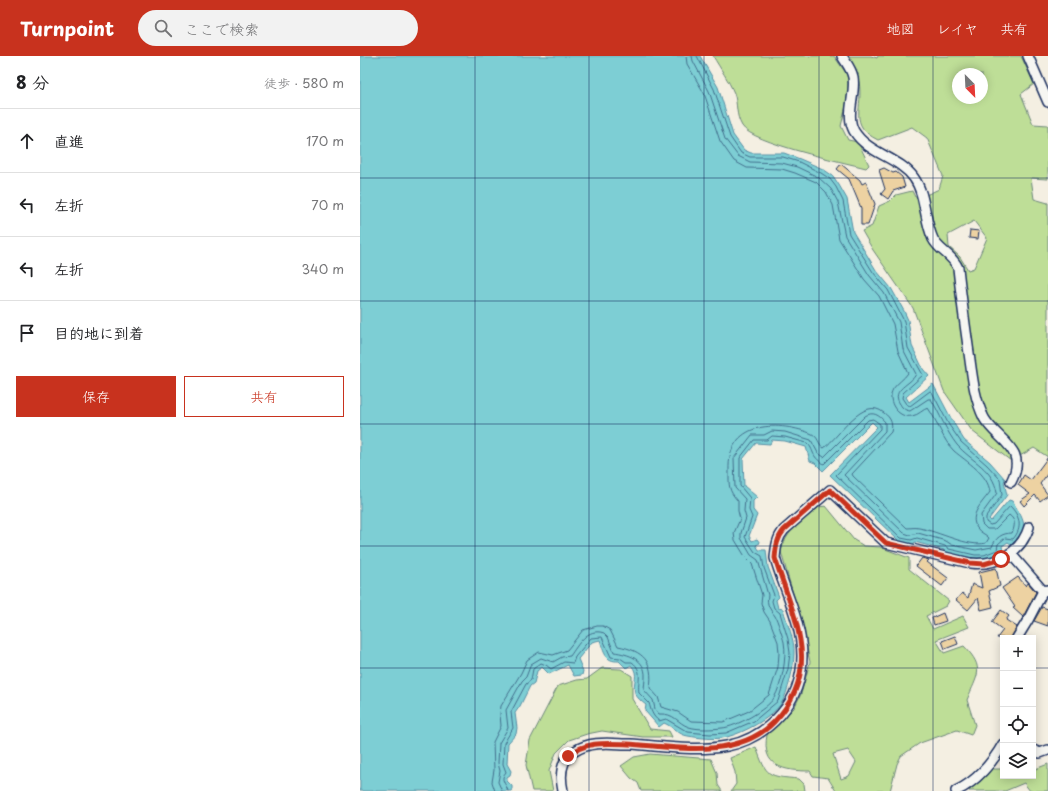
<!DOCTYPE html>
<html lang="ja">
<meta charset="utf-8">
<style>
body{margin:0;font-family:"Playpen Sans","Klee One",sans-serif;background:#f2f2f2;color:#202124}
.controls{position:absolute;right:12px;bottom:12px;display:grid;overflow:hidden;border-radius:0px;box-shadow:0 2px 10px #0003}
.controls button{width:36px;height:36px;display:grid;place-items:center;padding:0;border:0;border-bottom:1px solid #e0e0e0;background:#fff;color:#202124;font:20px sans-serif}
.compass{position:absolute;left:592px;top:12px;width:36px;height:36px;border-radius:50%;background:#fff;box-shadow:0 2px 10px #0003;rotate:156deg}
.stop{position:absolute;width:12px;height:12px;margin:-9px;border:3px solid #c8321e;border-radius:50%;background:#fff}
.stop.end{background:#c8321e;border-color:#fff;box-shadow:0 1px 4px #0008}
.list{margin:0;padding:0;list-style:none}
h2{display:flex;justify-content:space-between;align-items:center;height:52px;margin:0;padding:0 16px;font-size:17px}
h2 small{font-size:13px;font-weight:400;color:#757577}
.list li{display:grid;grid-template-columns:26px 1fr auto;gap:12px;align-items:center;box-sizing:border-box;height:64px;padding:0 16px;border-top:1px solid #e0e0e0}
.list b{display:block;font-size:15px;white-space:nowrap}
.list em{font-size:13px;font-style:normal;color:#757577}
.actions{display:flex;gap:8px;padding:12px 16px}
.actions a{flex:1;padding:9px 0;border:1px solid #c8321e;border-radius:0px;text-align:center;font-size:14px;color:#c8321e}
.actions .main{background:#c8321e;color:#fff}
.icon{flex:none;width:22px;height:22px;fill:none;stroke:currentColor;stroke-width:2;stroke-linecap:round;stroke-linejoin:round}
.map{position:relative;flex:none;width:688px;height:735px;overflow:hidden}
header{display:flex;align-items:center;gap:24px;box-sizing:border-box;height:56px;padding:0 20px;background:#c8321e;color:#fff}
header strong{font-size:19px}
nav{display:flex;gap:22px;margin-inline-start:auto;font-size:14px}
.search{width:280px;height:36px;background:#f2f2f2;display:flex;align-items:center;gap:10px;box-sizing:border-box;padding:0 14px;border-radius:22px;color:#757577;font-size:15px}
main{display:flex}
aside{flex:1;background:#fff}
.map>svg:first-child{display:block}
.green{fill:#bede97;stroke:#6c867a;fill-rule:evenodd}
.water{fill:#7dced4;stroke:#568ea5}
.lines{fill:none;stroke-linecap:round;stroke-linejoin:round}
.shore{stroke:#426f8d;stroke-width:1}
.building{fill:#edd2a2;stroke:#1b2f5e}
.minor-casing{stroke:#1b2f5e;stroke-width:12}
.minor{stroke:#f6f6f2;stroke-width:9}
.route{stroke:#c8321e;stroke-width:5}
.grid{fill:none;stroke:#1b2f5e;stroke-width:1;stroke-opacity:0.55}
</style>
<header>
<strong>Turnpoint</strong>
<div class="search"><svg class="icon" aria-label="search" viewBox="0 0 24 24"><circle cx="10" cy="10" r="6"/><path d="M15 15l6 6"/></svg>ここで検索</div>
<nav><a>地図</a><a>レイヤ</a><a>共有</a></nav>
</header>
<main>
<aside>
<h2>8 分<small>徒歩 · 580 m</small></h2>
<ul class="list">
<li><svg class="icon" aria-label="ahead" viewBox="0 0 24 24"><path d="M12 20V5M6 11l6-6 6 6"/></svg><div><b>直進</b></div><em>170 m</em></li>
<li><svg class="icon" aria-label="left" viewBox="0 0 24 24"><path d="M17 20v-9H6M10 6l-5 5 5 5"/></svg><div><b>左折</b></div><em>70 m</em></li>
<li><svg class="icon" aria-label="left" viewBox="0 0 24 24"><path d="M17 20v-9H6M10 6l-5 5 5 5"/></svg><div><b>左折</b></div><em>340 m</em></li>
<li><svg class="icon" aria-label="arrive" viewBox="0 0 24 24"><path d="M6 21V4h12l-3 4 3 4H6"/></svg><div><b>目的地に到着</b></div></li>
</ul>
<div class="actions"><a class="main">保存</a><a>共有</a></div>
</aside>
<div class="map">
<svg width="688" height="735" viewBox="0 0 688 735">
<rect width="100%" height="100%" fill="#f4efe2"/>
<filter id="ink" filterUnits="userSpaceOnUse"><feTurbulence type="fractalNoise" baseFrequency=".025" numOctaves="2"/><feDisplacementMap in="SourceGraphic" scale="8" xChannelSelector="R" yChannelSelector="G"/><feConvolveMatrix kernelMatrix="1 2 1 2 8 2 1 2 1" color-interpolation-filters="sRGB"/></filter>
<g filter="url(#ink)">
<!-- green -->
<path class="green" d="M353 0H474L488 20V42L481 70 488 84 498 86 509 109 506 112C483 106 392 87 382 70 375 58 378 48 374 37 369 25 360 12 353 0Z
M488 0H511L517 2 518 0H661L674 28 661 38 673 68 688 69V123L671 122 674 143 688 147V401L674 392 651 405 612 375 584 335 553 252 513 194 502 175 512 170 519 150 530 145 536 139 552 135 555 141 566 139 579 133 583 120 567 82 552 71 518 84C487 69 504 51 499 26 497 17 492 8 488 0ZM598 18H622V42H598ZM614 165 627 182 614 212 608 214 600 201 589 191 588 179Z
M466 450 494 484 504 490 520 491 549 502V513L589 545 586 550 566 560 573 573 603 560 609 571 576 584 584 597 604 590C626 613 617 619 607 644L615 669 611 679 597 674 560 687 541 700 537 708 530 735H476L468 722 453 720 450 715C424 715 401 711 407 679L434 652 441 638 450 606 442 569 421 496C425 475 443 464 459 451ZM488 694 496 706 489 720 481 723 473 698Z
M242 612 261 613 272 620V643L290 673 309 675 312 681H283L242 675 227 678 209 684 196 697 189 715 193 735H172L166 709 170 684 198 630 217 624 227 623Z
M396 691C407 721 407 720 439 723L444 728 445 735H371L376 728 375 716 370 702Z
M290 698 351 703 357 717 358 729 362 735H281L278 727 271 722 261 710 274 701Z
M688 708V735H670L664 727 645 735H609L631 713H643V720H673V714Z"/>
<!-- water -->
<path class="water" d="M0 0H340L358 31 373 79 384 94 391 97H424L440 103 463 113 473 120 479 129 487 143 493 176 516 214 531 232 544 255 548 264 552 290 563 313 569 320 546 341 549 346 573 328 593 366 604 384 630 406 645 423 644 426 647 439 629 463 631 465 649 444 652 445C663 462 672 474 652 489L648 486 642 490 643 496C620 506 607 502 584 496V494L555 486 553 489 540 486 470 419 517 371 512 366 463 415 455 407 450 405 446 391 425 385 412 384 410 388 396 387 383 403 384 430 397 441 393 445V454L397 459 389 480 392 485 397 483 400 487 396 489 399 494H406L408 511 419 541 416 544 418 552 423 553C427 568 435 583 434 598 434 610 428 637 421 648 410 663 385 676 367 681 356 684 340 682 328 680 319 679 312 670 304 667L299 671 285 655 286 649C282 646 277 642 275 637 272 626 280 619 271 609L266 612 259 605C245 606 244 596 240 584L232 586 218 603 223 615 222 619 214 620 208 609 189 618 182 611 177 615 174 627 170 630 160 650 155 657 157 672 156 678 148 687 147 708 151 715 150 719 147 721V725L152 730V735H0Z"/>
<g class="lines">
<!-- shore -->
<path class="shore" d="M135 735 132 726 134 714 133 686 141 670 140 658 141 650 161 617 167 604 179 596 193 599 207 594 223 574 237 570H243L250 574 258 590C283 595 294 605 290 632L298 641 301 651 318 656 331 665 363 666 389 655 409 639 418 611 419 597 418 586 410 565 404 556 401 547 402 539 392 508 386 502 375 484 374 477 380 463 378 455V445C368 434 369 430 369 415 367 366 415 364 450 377 459 380 458 389 464 392 480 380 503 339 524 357 531 362 533 368 531 376L492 418 493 420 547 472C551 472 555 471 559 472 578 475 609 492 626 487L629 482C626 478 620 477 617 472 608 459 623 446 630 436 628 418 607 406 594 395 582 383 578 366 568 352 563 353 559 359 552 360 538 363 526 345 533 333 537 327 544 323 548 317L538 295 533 268 519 240 504 223 479 183 473 149 466 136 456 126 435 117 422 113 387 112 374 105 360 85 344 37 327 8 326 0
M142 735 138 726 140 715 138 707 139 687 148 672 146 654 162 625 166 621 171 608 181 602 193 606 202 601 210 600C218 589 227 571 244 577L248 581 254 596C268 598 286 603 285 621 285 626 284 630 284 634L293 644 295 653 299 658C315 657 317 667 329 671 339 674 352 673 362 672 376 671 406 654 414 642 422 628 427 602 424 586 423 582 417 563 415 560 410 553 406 549 408 539L398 504 391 499 381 482V477L386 462 384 455 385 443 375 432 374 402 392 379H404L412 375 425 376 451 384 458 397 464 401 505 360C513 355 519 359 525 366V375L484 419 544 477 550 479 558 477 586 485 592 489 616 494 632 491C635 482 642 477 652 477 655 470 656 464 649 459L635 473H627L622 468 621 459 637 437C633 412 612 406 597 389 586 375 580 358 571 343H568L550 355C545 354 543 353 540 348 530 333 551 329 556 318L543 293 539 266 524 237 509 219 485 180 478 146 471 133 458 121 437 111 422 107 390 106 378 100 365 83 349 35 333 5 332 0
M148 735C146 727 139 724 146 716L143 708 144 687 153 672 151 656 166 628 171 624 173 613 181 607 186 609 191 613 204 606 213 607 215 601 231 582 242 581 251 601 260 602 266 606H272C284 615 277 625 279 637L289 647C291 654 292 660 299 665L306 663 328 676 350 678 366 677 394 665 418 645 428 613 430 597 428 583 420 557 414 552 412 545 414 539 404 512 402 500 395 496 385 481 392 461 389 454 390 442 380 430V402L394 384H407L412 380 425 381 447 387C455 394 450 400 464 408L508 364 513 363 520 368V373L476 419 541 482 551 484 557 482 585 490 589 493 615 499H624L637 494 638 488 645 482 653 483C663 472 660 460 650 450L634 468 630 469 626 466V461L642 439 640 423 627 409 601 386 589 369 572 336 570 335 550 350 546 348 542 342 543 337 563 319 548 292 544 265 528 234 513 216 489 178 483 145 476 131 470 123 461 117 439 106 423 101H390L381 97 370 81 354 33 337 0"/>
</g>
<!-- building -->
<path class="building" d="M481 108 500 124 502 128 506 126 515 148 508 169H501V152L489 123 477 113Z
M524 112 533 117 536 116 542 121 545 131 533 135 528 143 521 138 525 133 519 114Z
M610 174 619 175 618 183 609 182Z
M688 401V417L680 428 688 439 680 445 675 439 664 450 660 445 670 438 658 429 664 419 671 424Z
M562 502 569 504 567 506 588 522 582 530 556 510Z
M636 512 640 530 629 535 633 551 621 554 618 542 608 554 596 544 602 537 608 542 612 528 622 532 619 516Z
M658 521 666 530 668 527 676 536 663 561 653 552 655 551 642 532Z
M682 551 688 553V570L674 565Z
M641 554 649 560 646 564 657 571 651 582H637L643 574 632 566Z
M583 557 586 565 574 569 572 562Z
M595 580 598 588 585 593 582 585Z"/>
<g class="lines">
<!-- minor casing -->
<g class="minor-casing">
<path id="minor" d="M482 0C486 7 491 12 493 21 496 38 485 59 494 75 508 98 539 101 554 122 566 139 564 164 573 183 579 195 592 198 598 212 601 240 605 269 609 297 612 318 614 342 624 362 637 385 669 392 651 426
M668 0 688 46
M651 498 683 535
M657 582 668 564 683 535 688 534
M673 694 680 697 688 694
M203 735C200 721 200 703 215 695 232 684 252 688 271 688 302 690 336 696 367 690 388 686 407 674 421 658 435 642 442 622 442 600 442 567 424 533 415 502 416 491 417 482 424 474L470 434 526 487 610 507C636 510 661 497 669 471
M596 735C616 726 633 706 643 688"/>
</g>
<!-- minor -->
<use href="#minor" class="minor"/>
</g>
</g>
<g class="lines" filter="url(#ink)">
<!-- route -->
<path class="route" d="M208 700C225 685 246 687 268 688 315 691 377 704 414 666 465 613 433 561 415 502 416 491 417 482 424 474L470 434 526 487 610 507 624 508 641 503"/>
</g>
<!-- grid -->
<path class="grid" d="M115 0V735M229 0V735M344 0V735M459 0V735M573 0V735M0 122H688M0 245H688M0 368H688M0 490H688M0 612H643M673 612H688"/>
</svg>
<div class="controls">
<button>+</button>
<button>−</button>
<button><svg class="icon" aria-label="locate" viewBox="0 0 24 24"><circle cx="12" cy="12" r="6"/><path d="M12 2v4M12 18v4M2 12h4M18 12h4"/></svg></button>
<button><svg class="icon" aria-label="layers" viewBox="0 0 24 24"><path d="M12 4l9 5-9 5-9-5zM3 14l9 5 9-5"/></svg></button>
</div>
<svg class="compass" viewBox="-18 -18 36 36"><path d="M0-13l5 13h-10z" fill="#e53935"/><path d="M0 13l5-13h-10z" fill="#757577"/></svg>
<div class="stop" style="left:641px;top:503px"></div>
<div class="stop end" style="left:208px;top:700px"></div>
</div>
</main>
